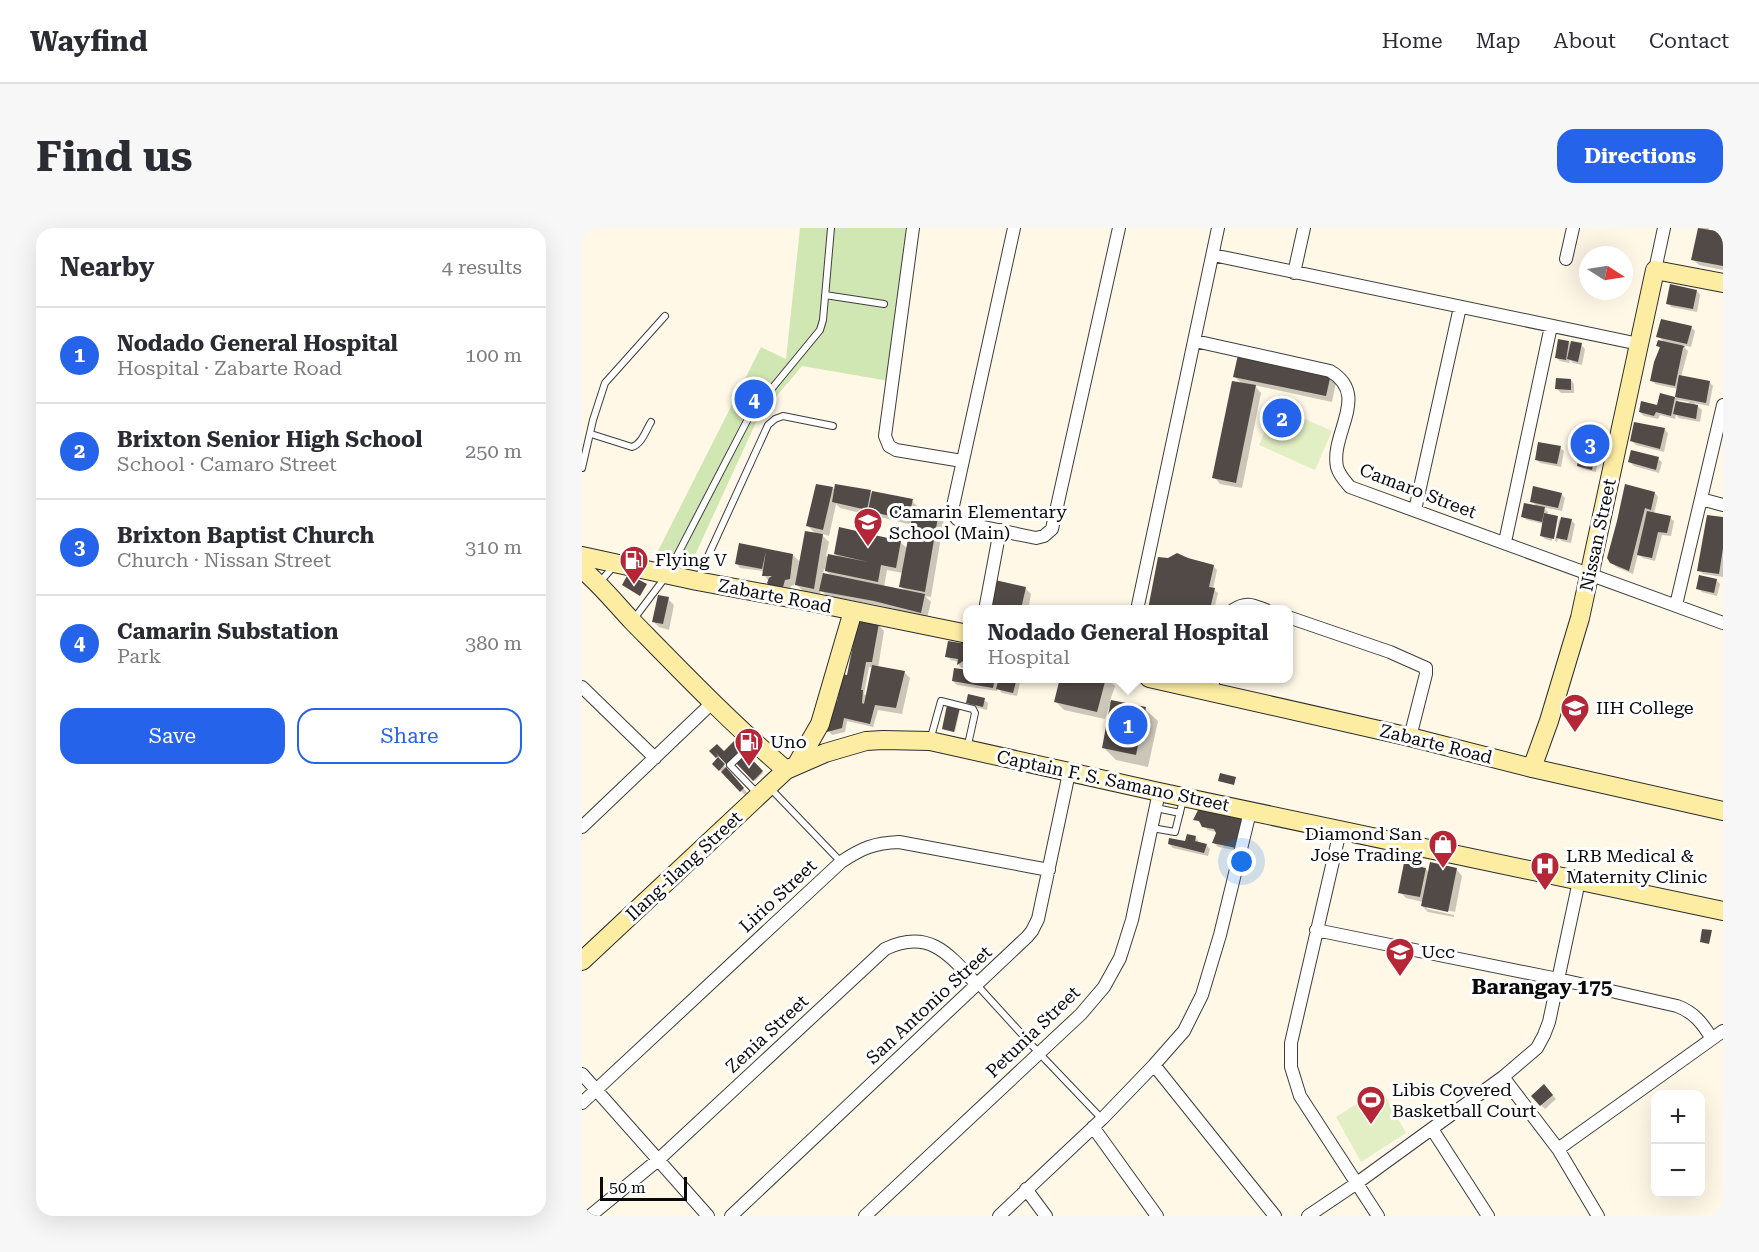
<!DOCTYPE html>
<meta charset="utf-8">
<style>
body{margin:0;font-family:"Roboto Serif",serif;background:#f7f7f7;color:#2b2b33}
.controls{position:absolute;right:18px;bottom:18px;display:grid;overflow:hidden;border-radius:12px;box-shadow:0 6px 24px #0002}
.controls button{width:54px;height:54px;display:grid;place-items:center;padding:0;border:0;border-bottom:2px solid #e1e1e2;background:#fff;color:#2b2b33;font:30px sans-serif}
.compass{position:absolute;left:997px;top:18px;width:54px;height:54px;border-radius:50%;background:#fff;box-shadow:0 6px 24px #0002;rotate:102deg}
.scale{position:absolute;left:18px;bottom:15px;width:87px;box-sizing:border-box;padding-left:6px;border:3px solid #0a0a0a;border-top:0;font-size:16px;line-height:21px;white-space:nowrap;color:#0a0a0a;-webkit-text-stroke:4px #fff;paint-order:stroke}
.you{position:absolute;left:660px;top:634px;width:21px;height:21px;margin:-15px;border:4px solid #fff;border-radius:50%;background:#1a73e8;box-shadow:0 0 0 9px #1a73e833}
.badge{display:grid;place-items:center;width:39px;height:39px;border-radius:50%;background:#2563eb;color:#fff;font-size:20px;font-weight:700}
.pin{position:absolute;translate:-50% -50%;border:3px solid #fff;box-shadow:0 2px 6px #0006}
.popup{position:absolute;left:381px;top:377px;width:330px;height:78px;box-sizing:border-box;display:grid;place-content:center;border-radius:12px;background:#fff;filter:drop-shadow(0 2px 4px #0005);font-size:20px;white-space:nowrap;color:#7c7c81}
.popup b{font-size:22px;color:#2b2b33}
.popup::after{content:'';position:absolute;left:50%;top:100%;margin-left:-12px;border:12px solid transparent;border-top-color:#fff}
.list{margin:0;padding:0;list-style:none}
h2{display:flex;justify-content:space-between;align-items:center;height:78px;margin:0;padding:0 24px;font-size:26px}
h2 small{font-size:20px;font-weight:400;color:#7c7c81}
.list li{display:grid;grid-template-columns:39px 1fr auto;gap:18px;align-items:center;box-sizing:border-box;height:96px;padding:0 24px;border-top:2px solid #e1e1e2}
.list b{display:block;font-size:22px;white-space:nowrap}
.list p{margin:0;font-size:20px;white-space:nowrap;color:#7c7c81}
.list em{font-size:20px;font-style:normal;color:#7c7c81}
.actions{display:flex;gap:12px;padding:18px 24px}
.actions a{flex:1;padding:14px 0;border:2px solid #2563eb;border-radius:18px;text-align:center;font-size:21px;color:#2563eb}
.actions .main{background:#2563eb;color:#fff}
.map{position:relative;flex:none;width:1141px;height:988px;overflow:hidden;border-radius:18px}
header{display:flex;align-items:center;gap:36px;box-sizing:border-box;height:84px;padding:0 30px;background:#fff;border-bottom:2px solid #e1e1e2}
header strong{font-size:28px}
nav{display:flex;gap:33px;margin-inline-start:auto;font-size:21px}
.intro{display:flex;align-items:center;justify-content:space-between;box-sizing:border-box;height:144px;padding:0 36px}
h1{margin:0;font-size:42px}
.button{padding:15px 27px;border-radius:18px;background:#2563eb;color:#fff;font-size:21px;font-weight:700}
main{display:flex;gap:36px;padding:0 36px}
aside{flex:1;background:#fff;border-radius:18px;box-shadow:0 6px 24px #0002}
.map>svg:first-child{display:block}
.green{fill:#d1e7b3}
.pitch{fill:#e2eec4}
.shadow{fill:#0003;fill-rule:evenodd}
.building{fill:#524a46}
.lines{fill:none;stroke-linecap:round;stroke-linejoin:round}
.lane-casing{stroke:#3d3d3d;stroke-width:8}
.street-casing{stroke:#3d3d3d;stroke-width:14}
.secondary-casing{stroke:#2c2c2c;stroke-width:20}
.lane{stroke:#fff;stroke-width:6}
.street{stroke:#fff;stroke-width:12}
.secondary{stroke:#fdeda3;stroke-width:18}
.labels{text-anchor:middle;stroke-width:6;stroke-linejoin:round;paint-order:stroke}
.street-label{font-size:18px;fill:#0a0a0a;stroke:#fff}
.poi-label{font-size:18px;fill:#0a0a0a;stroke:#fff;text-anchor:start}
.quarter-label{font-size:21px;font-weight:bold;fill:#0a0a0a;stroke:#fff}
</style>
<header>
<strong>Wayfind</strong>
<nav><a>Home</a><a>Map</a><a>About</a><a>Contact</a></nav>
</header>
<div class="intro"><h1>Find us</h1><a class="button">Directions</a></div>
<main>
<aside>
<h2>Nearby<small>4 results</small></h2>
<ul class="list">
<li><span class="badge">1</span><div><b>Nodado General Hospital</b><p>Hospital · Zabarte Road</p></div><em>100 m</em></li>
<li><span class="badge">2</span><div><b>Brixton Senior High School</b><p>School · Camaro Street</p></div><em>250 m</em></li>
<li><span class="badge">3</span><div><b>Brixton Baptist Church</b><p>Church · Nissan Street</p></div><em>310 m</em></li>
<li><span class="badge">4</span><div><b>Camarin Substation</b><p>Park</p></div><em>380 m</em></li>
</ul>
<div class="actions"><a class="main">Save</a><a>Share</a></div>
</aside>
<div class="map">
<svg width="1141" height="988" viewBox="0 0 1141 988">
<rect width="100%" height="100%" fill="#fff8e7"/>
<!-- green -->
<path class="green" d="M218 0H325L307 153 220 138 176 190 108 338 72 331 179 119 204 131Z"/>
<!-- pitch -->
<path class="pitch" d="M694 178 750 203 733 242 677 217Z
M799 860 824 905 779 934 754 889Z"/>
<!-- shadow -->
<path class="shadow" d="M1118 0H1127L1126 3 1141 5V42L1117 37 1110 31Z
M1115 63 1118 67 1115 84 1089 79 1086 75Z
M1109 99 1113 103 1109 119 1100 117 1106 123 1099 149 1127 154 1131 158 1127 178 1112 175 1120 182 1118 194 1097 190 1094 187 1093 191 1078 187 1076 191 1062 188 1058 184 1076 179 1079 167 1094 170 1096 161 1073 156 1070 152 1079 121 1075 117 1083 115 1076 108ZM1096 172 1107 174 1106 177 1096 175Z
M987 114 990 118 999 117 1003 121 1000 137 991 135 988 132 987 135 978 133 974 129Z
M652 148H748L754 154 750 174 672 157 679 165 660 260 638 256 632 249 660 156Z
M989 152 992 156V165H979L975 161Z
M1082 201 1086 205 1082 224 1054 217 1050 213Z
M1026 211 1035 219 1031 237 1016 233 1014 244 1001 241 997 238 999 229 991 221Z
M978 220 982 223 979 239 958 235 954 231Z
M1076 231 1080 234 1077 245 1052 238 1048 234Z
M251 260 254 263 288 264 291 267 330 273 336 279V281L356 285 362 291 349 369 343 368 349 374 345 390 300 378 245 368 239 362 238 366 221 363 214 356 209 358 207 364 195 363 182 347V343L158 340 155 336 158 317 211 327 219 335 235 307 225 297ZM254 276 258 280 291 288V286L294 288 330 297 326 321 318 314 253 326 258 330 244 328 247 314 238 305 247 308ZM242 341 250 348 241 346ZM305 342 321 345 319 358 324 364 302 359Z
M1073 265 1076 269 1072 286 1088 290 1092 293 1089 308 1080 307 1073 333 1061 330 1056 326 1051 346 1034 339 1026 330Z
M979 266 983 270 980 283 960 279 966 284 965 287 977 290H974L970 313 963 311 960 308 962 296 945 292 941 289 955 279 950 273Z
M1127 288 1141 291V349L1121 346 1117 342Z
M977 291 979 293 989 292 993 296 989 315 980 313 976 310 975 314 973 313Z
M577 331 631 338 635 342 631 361 636 365 632 382H568Z
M1134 352 1138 356 1135 368 1120 364 1116 360Z
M443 360 449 366 446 382H408Z
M86 371 92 377 87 402 77 399 71 393Z
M296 396 302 403 296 440 322 444 328 450 320 486 296 482 291 499 265 493 263 504 250 507 247 503 266 449ZM287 439H291L285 468 282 466Z
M386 415V437L380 440 377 437V434L369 432 365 428Z
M386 450H415L418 454 419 450H439L435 468 420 465 416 460 415 463 375 457 371 453Z
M479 450H525L533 458 528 473 563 481 576 493 566 539 534 532 521 519 530 477 528 476 523 491 482 482 474 474Z
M402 472 406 475 405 482 389 478 385 474Z
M377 481 378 482 373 504 363 502 361 501Z
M155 512 165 523 162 526 181 545 173 553 154 533 149 538 139 528 136 530 130 523 142 526Z
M136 531 167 567 165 569 132 536Z
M653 580 665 596 658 623 636 619 632 615 635 604 626 602 620 596 613 591Z
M614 610 617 614V616L624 617 628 621 626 628 591 620 587 616 604 615Z
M823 637 844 641 847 645 874 641 880 648 873 684 845 678V681L872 687V689L846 684 840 678 841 674 824 670 818 664Z
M966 862 974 871 963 881 959 877Z"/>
<!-- building -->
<path class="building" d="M1116 0 1141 4V38L1109 32Z
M1088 56 1115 62 1111 81 1084 76Z
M1079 91 1110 98 1105 116 1074 109Z
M976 111 987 113 984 132 973 130Z
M1076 112 1103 118 1101 120 1093 158 1068 153 1072 134 1078 119 1074 118Z
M989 113 1000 115 996 134 985 131Z
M656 127 749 146 744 168 651 149Z
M1097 147 1128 153 1124 175 1093 169 1089 188 1074 184 1072 188 1057 184 1059 173 1075 177 1078 165 1093 169Z
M974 150 989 151V162L973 161Z
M650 153 674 157 654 255 630 250Z
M1094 173 1116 177 1114 191 1091 186Z
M1052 194 1083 200 1078 221 1048 213Z
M994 202 1027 209 1023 229 989 222Z
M956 214 979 218 975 236 953 232Z
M1049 222 1077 229 1074 242 1046 234Z
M998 225 1013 228 1010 242 995 238Z
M234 256 251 259 241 302 224 298Z
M253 256 289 262 285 282 250 274Z
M1043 256 1073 264 1069 282 1063 280 1047 343 1028 335 1025 330 1035 293Z
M951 258 980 265 976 280 948 274Z
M290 263 331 271 326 292 286 283Z
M942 275 963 279 960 294 939 289Z
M332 279 357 283 343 364 317 359Z
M1065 283 1089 288 1085 305 1076 304 1070 330 1055 327Z
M962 285 976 288 972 311 958 308Z
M1125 287 1141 289V320L1137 346 1115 343Z
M979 289 990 291 985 312 974 310Z
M257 299 319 313 314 340 299 337 296 354 243 343 246 326 286 334 252 326Z
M223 303 241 306 232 361 213 357Z
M157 315 211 326 208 351 203 352 201 359 187 357 185 355 187 350 190 348H180L184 323 180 341 153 336Z
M595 325 606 330 632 337 627 359 633 360 628 381H566L576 329 586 330Z
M241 345 343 366 339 385 292 373 237 363Z
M46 346 65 356 58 368 40 357Z
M1117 347 1135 351 1132 365 1114 361Z
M413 352 444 359 439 381H406Z
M76 367 87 369 81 396 70 394Z
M276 392 297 395 290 434H284L279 462H281L280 475 282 476 290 437 323 443 314 480 293 477 288 496 262 490 260 500 245 504 252 474H255L261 446 265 447Z
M379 412 386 413V433L383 432 375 437 376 431 363 429 366 413 379 415Z
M372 440 386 442V450H413L411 460 370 453Z
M417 450H435L431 465 414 461Z
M478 450H524L515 484 472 474Z
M386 466 403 470 401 479 384 475Z
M529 472 564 479 554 527 520 520Z
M365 477 378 479 372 504 360 501Z
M155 510 163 518 144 536 133 524 136 528 134 530 127 523 135 516 142 523Z
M164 525 181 543 171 553 154 535Z
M136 529 143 536 137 543 130 536Z
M144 539 162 560 158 564 139 544Z
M638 545 654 549 652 557 636 553Z
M618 572 660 589 654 620 630 615 634 605 632 601 620 599 617 593 611 592 616 582Z
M605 606 614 608 613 613 625 616 622 625 586 616 587 610 603 613Z
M848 634 875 640 866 684 839 678Z
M822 635 844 640 838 669 816 665Z
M1120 701 1130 702 1127 716 1118 714Z
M962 856 971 867 958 878 949 868Z"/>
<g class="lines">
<!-- lane casing -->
<g class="lane-casing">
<path id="lane" d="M243 67 302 76
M9 206 50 219C60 216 64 202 69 194
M0 240 11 192 23 155 83 88
M116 350 186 197 193 191 201 188 251 198
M17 355 32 338
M51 392 85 347 168 187 238 102 241 92 249 0
M349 509 359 473 391 481 393 485 385 521
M171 515 148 537 175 565
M189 561 259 634
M574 580 598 585
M570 600 593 604 601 572
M395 757 457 825 520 891"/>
</g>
<!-- street casing -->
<g class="street-casing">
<path id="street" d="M331 0 303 208 307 218 314 222 380 233
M432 0 371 278 372 287 375 291 382 295 454 310 462 308 470 301 537 0
M631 27 1057 116
M984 31 991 0
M1073 42 1082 0
M712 45 722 0
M613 113 748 143C789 167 748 205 755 239 757 247 763 253 768 259L1141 395
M1119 271 1141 277
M833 282 878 79
M923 314 969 98
M1094 377 1141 177
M403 382 418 302
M555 382 636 0
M651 382C664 373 671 377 684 382
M706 389 808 424 844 440V446L828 509
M0 459 73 530
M629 464 632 450
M0 599 131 474
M758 603 709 815V839L718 868 796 988
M734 702 976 751 1095 778C1112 784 1121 796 1130 811
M572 837 693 988
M0 846 126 988
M921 849 976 921 1016 988
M0 875 259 634C280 620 292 615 317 614L467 642
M511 899 575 988
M850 901 906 988
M976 921 1141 803
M444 961 464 988
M8 988 76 932 303 721C347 700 367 726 395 757
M149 988 445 709 450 703 456 691 487 545
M283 988 499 786 522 759 538 730 550 692 577 564
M417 988 520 891 572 837 602 803 620 767 638 707 668 584
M726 988 775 955 921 849 955 820 962 807 967 794 997 653"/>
</g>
<!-- secondary casing -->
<g class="secondary-casing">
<path id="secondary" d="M0 328 115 353 224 373 386 406
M0 341C19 357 34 376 51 394 101 445 150 496 204 542
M567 450 828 509 950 540 1141 583
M215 536 238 496 271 383
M950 540 967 493 998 390 1073 42 1141 55
M0 733 204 542 243 525 284 513 301 512 348 513 577 564 1141 683"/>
</g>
<!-- lane -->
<use href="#lane" class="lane"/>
<!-- street -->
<use href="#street" class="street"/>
<!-- secondary -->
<use href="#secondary" class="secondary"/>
</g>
<!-- icons -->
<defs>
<g id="school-pin" transform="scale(1.5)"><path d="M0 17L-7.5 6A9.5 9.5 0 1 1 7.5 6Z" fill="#b52637" stroke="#fff"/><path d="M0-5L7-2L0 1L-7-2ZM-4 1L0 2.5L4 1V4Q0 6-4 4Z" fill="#fff"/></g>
<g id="fuel-pin" transform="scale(1.5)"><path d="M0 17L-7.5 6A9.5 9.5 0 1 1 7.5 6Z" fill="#b52637" stroke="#fff"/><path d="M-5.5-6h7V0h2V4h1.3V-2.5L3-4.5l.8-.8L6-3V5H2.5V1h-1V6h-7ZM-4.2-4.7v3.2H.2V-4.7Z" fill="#fff"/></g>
<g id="university-pin" transform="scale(1.5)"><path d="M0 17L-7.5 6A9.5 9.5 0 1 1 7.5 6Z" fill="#b52637" stroke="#fff"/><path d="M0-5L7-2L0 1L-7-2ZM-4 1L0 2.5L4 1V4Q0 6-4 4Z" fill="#fff"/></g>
<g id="shop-pin" transform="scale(1.5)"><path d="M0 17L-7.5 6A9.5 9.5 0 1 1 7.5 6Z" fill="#b52637" stroke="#fff"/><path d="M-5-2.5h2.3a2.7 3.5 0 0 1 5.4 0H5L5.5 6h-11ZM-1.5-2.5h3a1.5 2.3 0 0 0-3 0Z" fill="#fff"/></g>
<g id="hospital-pin" transform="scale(1.5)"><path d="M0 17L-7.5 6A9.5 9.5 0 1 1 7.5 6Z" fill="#b52637" stroke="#fff"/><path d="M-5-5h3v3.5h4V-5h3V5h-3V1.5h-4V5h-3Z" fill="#fff"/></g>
<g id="stadium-pin" transform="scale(1.5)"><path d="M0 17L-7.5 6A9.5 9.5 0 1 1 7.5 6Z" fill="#b52637" stroke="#fff"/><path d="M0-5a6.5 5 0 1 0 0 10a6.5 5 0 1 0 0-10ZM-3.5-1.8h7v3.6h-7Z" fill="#fff"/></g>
</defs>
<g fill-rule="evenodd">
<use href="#school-pin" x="286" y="294"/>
<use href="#fuel-pin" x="52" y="332"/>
<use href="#university-pin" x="993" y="480"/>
<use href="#fuel-pin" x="167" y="514"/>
<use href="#shop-pin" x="861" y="616"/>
<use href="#hospital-pin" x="963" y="638"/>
<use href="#school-pin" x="818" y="724"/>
<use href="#stadium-pin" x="789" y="872"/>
</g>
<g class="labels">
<!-- street labels -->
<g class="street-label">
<text transform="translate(836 263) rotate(21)" y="6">Camaro Street</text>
<text transform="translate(1016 307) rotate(-78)" y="6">Nissan Street</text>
<text transform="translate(193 368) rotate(11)" y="6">Zabarte Road</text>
<text transform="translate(854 516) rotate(14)" y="6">Zabarte Road</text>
<text transform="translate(531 553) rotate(12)" y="6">Captain F. S. Samano Street</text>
<text transform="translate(102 638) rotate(-43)" y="6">Ilang-ilang Street</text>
<text transform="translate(196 668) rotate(-43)" y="6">Lirio Street</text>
<text transform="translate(347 777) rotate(-43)" y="6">San Antonio Street</text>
<text transform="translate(451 804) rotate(-44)" y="6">Petunia Street</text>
<text transform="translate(185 806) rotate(-43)" y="6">Zenia Street</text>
</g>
<!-- poi labels -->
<g class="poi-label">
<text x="307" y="290">Camarin Elementary<tspan x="307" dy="21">School (Main)</tspan></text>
<text x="73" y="338">Flying V</text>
<text x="1014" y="486">IIH College</text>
<text x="188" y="520">Uno</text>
<text x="840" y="612" text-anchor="end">Diamond San<tspan x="840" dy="21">Jose Trading</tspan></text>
<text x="984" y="634">LRB Medical &amp;<tspan x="984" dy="21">Maternity Clinic</tspan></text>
<text x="839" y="730">Ucc</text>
<text x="810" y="868">Libis Covered<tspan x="810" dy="21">Basketball Court</tspan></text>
</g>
<!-- quarter labels -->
<g class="quarter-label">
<text x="960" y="766">Barangay 175</text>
</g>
</g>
</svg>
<div class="controls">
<button>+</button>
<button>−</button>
</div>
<svg class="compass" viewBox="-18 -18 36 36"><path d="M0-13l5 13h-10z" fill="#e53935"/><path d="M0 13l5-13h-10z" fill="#7c7c81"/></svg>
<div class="scale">50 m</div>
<div class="you"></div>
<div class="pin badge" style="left:546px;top:497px">1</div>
<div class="popup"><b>Nodado General Hospital</b>Hospital</div>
<div class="pin badge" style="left:700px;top:190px">2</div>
<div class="pin badge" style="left:1008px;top:216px">3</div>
<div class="pin badge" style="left:172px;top:171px">4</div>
</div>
</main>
